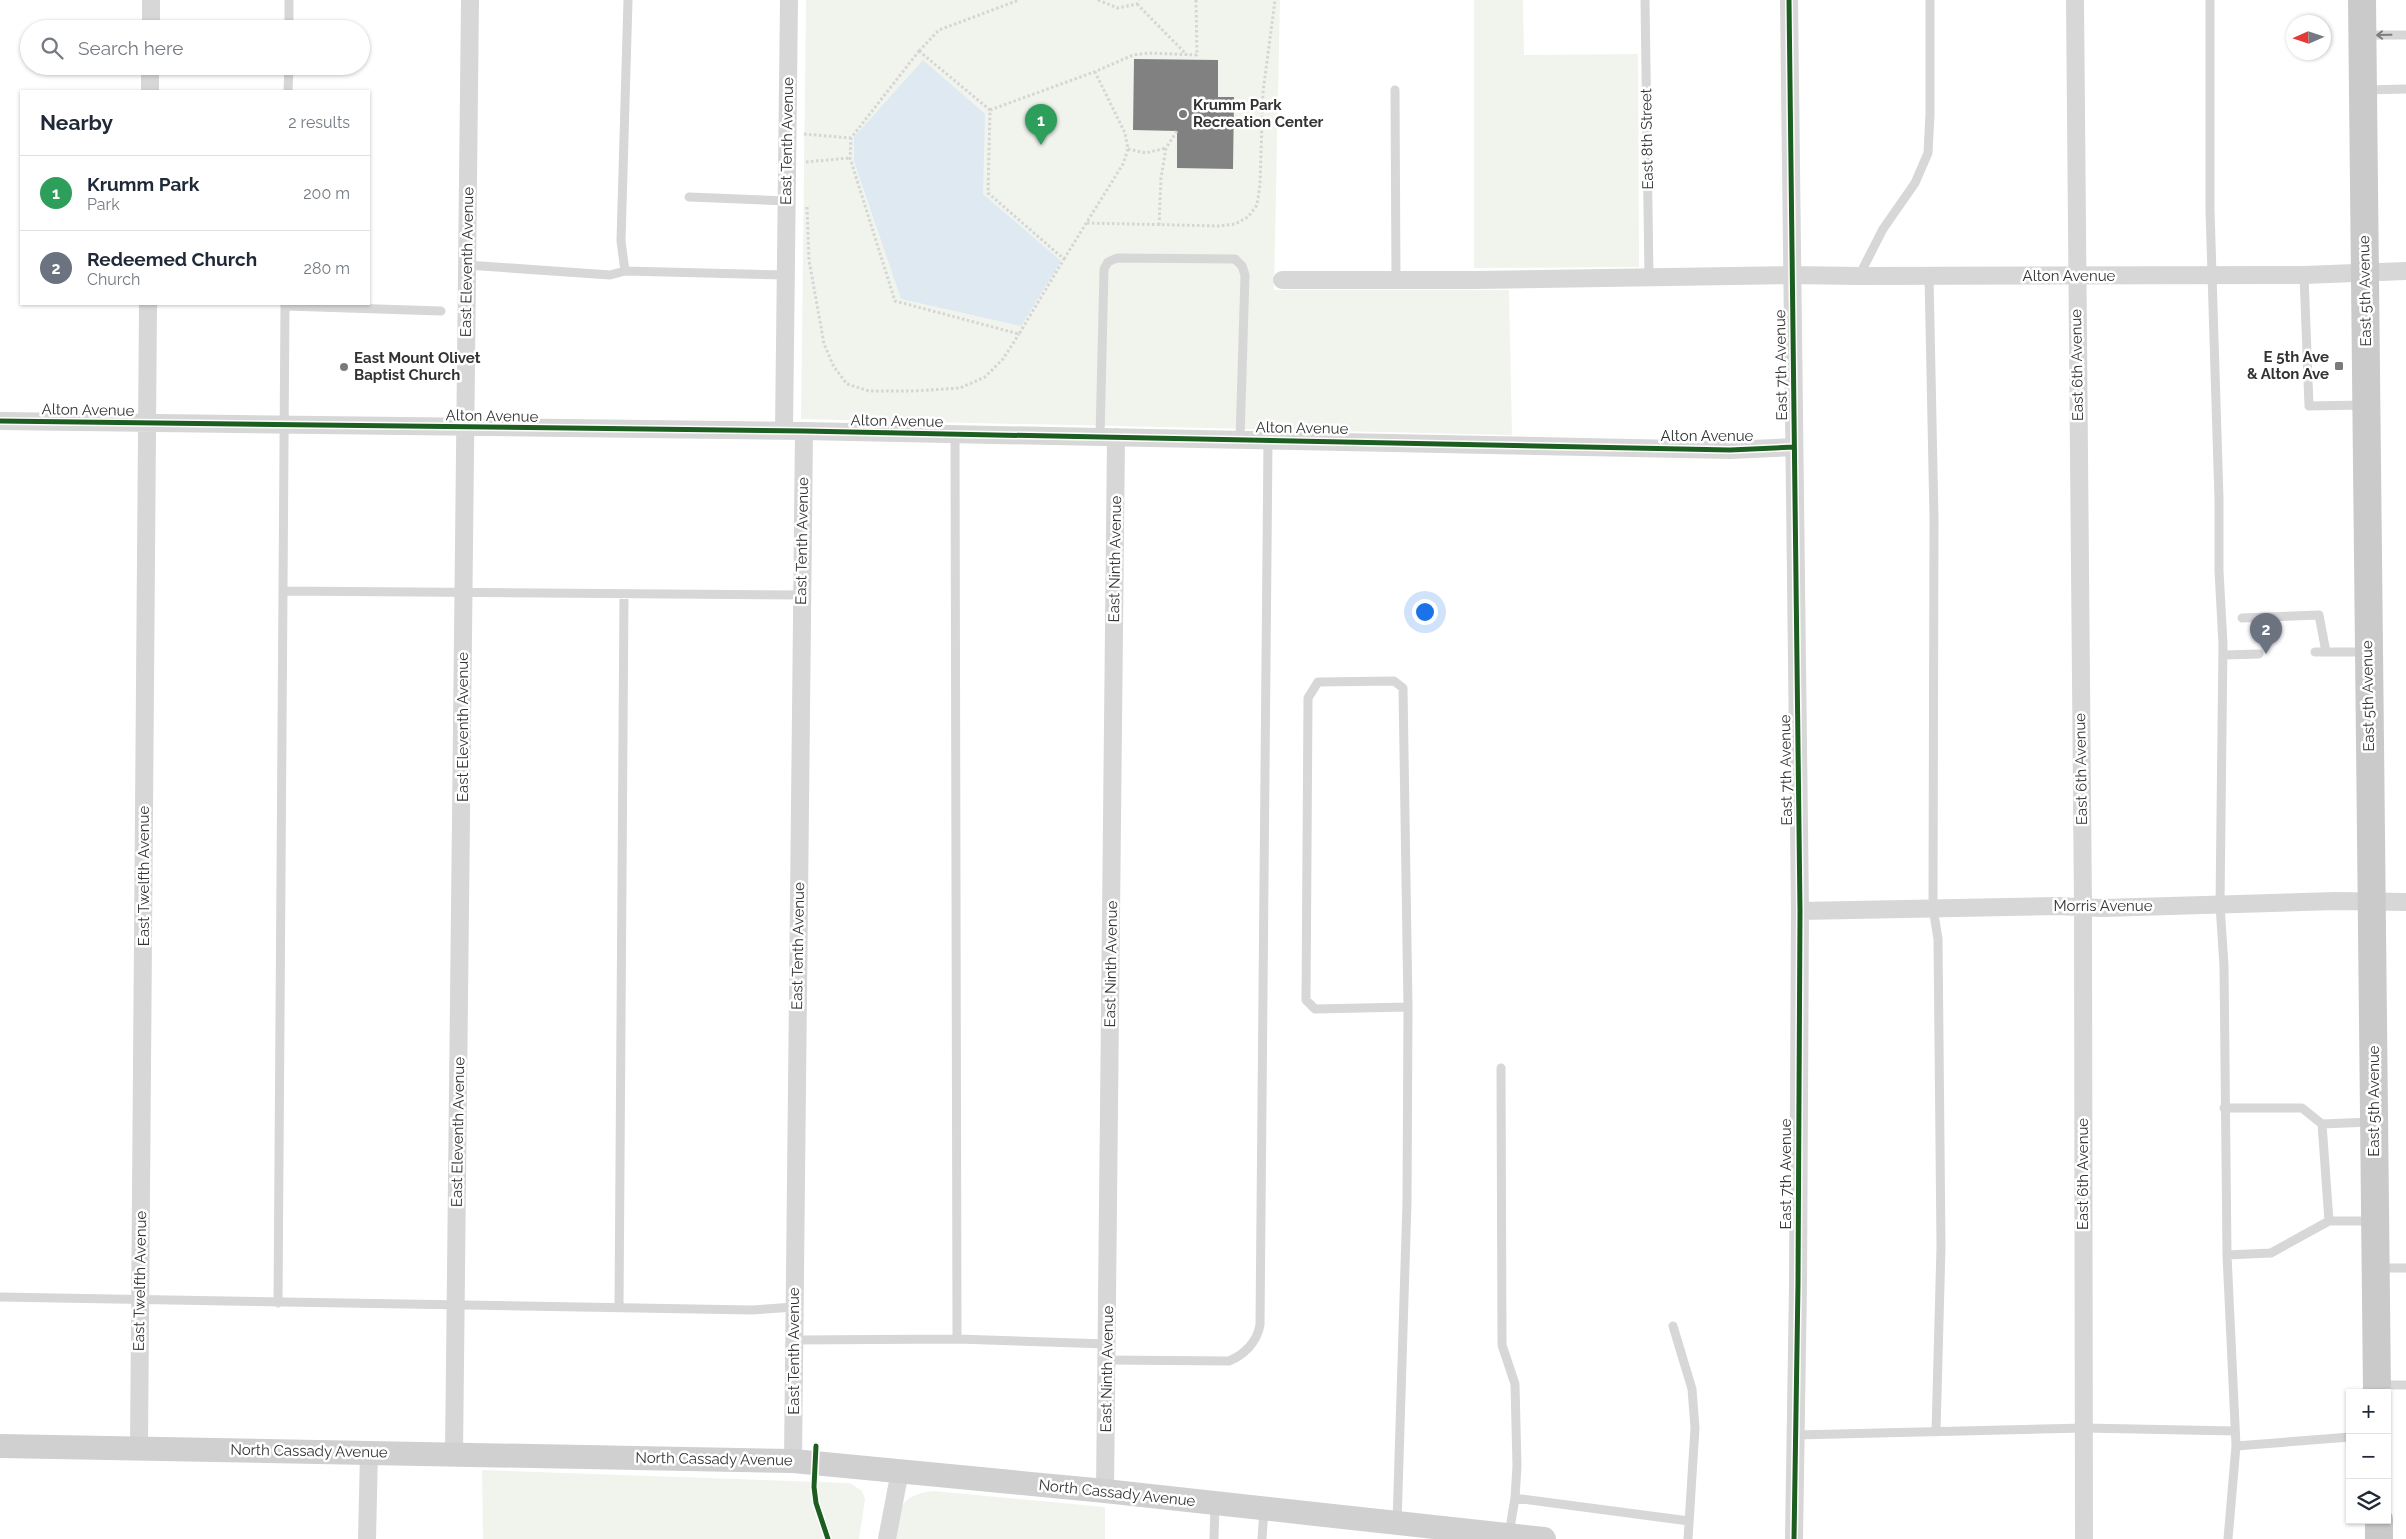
<!DOCTYPE html>
<meta charset="utf-8">
<style>
body{margin:0;font-family:Raleway,sans-serif;background:#f2f2f3;color:#1f2937}
.controls{position:absolute;right:15px;bottom:15px;display:grid;overflow:hidden;border-radius:0px;box-shadow:0 1px 4px #0004}
.controls button{width:45px;height:45px;display:grid;place-items:center;padding:0;border:0;border-bottom:1px solid #e0e1e3;background:#fff;color:#1f2937;font:25px sans-serif}
.compass{position:absolute;left:2286px;top:15px;width:45px;height:45px;border-radius:50%;background:#fff;box-shadow:0 1px 4px #0004;rotate:267deg}
.you{position:absolute;left:1424px;top:611px;width:18px;height:18px;margin:-12px;border:4px solid #fff;border-radius:50%;background:#1a73e8;box-shadow:0 0 0 8px #1a73e833}
.badge{display:grid;place-items:center;width:32px;height:32px;border-radius:50%;background:#7a7a7a;color:#fff;font-size:16px;font-weight:700}
.pin{position:absolute;translate:-50% -41px;filter:drop-shadow(0 1px 2px #0008)}
.pin::after{content:'';position:absolute;top:26px;width:18px;height:15px;background:inherit;clip-path:polygon(0 0,100% 0,50% 100%)}
.list{margin:0;padding:0;list-style:none}
h2{display:flex;justify-content:space-between;align-items:center;height:65px;margin:0;padding:0 20px;font-size:21px}
h2 small{font-size:16px;font-weight:400;color:#747a83}
.list li{display:grid;grid-template-columns:32px 1fr auto;gap:15px;align-items:center;box-sizing:border-box;height:75px;padding:0 20px;border-top:1px solid #e0e1e3}
.list b{display:block;font-size:19px;white-space:nowrap}
.list p{margin:0;font-size:16px;white-space:nowrap;color:#747a83}
.list em{font-size:16px;font-style:normal;color:#747a83}
.icon{flex:none;width:28px;height:28px;fill:none;stroke:currentColor;stroke-width:2;stroke-linecap:round;stroke-linejoin:round}
.map{position:relative;flex:none;width:2406px;height:1539px;overflow:hidden}
.search{position:absolute;background:#fff;box-shadow:0 1px 4px #0004;left:20px;top:20px;width:350px;height:55px;display:flex;align-items:center;gap:12px;box-sizing:border-box;padding:0 18px;border-radius:28px;color:#747a83;font-size:19px}
.panel{position:absolute;background:#fff;box-shadow:0 1px 4px #0004;left:20px;top:90px;width:350px;height:215px;border-radius:0px}
.map>svg:first-child{display:block}
.green{fill:#f1f4ed}
.water{fill:#dfe9f2}
.building{fill:#818181}
.lines{fill:none;stroke-linecap:round;stroke-linejoin:round}
.path{stroke:#d5d5d5;stroke-width:3;stroke-dasharray:2.5 2.5;stroke-linecap:butt}
.service{stroke:#d7d7d7;stroke-width:9}
.minor{stroke:#d7d7d7;stroke-width:18}
.secondary{stroke:#d0d0d0;stroke-width:24}
.primary{stroke:#cacaca;stroke-width:28}
.cycleway-casing{stroke:#fff;stroke-width:8}
.cycleway{stroke:#1b5e20;stroke-width:5}
.oneway{stroke:#7d7d7d}
.poi-dot{fill:#7a7a7a;stroke:#fff;stroke-width:2}
.labels{text-anchor:middle;stroke-width:5;stroke-linejoin:round;paint-order:stroke}
.poi-label{font-size:15px;font-weight:bold;fill:#333;stroke:#fff;text-anchor:start}
.street-label{font-size:15px;fill:#333;stroke:#fff}
</style>
<div class="map">
<svg width="2406" height="1539" viewBox="0 0 2406 1539">
<rect width="100%" height="100%" fill="#fff"/>
<!-- green -->
<path class="green" d="M806 0H1280L1274 290H1509L1512 435 801 419Z
M1474 0H1523L1524 55 1638 54 1639 267 1474 268Z
M482 1470 850 1483 862 1491 865 1499 859 1539H483Z
M933 1491 1105 1507V1539H895C901 1508 897 1496 933 1491Z"/>
<!-- water -->
<path class="water" d="M923 60 985 114 983 194 1061 261 1021 326 901 299 854 161V137Z"/>
<!-- building -->
<path class="building" d="M1134 59 1218 60V97H1234L1233 169 1177 168V131L1133 130Z"/>
<g class="lines">
<!-- path -->
<path class="path" d="M1098 0 1118 8 1137 4 1139 0
M1137 4 1187 55
M919 51 990 110 988 193 1064 259 1019 334 895 301 850 158 851 138Z
M919 51 939 30 1019 0
M990 110 1094 72 1133 55 1149 53 1197 55 1196 0
M804 134 851 138
M1128 149 1146 153 1166 148
M806 162 850 158
M807 207 809 260 824 344 834 367 847 384 869 391H914L960 388 985 377 1003 359 1019 334
M1087 223 1219 226 1235 224 1248 217 1257 205 1260 185 1263 92 1275 0
M1159 225 1161 178 1166 148 1177 131
M1064 259 1123 164 1128 149 1125 133 1095 72"/>
<!-- service -->
<path class="service" d="M1645 0 1649 277
M2210 0V210L2219 499V571L2223 644 2220 905 2224 966 2227 1255 2236 1446 2350 1437
M289 29V0
M2366 35H2406
M1395 90 1396 280
M2365 90 2406 89
M288 91 289 66
M689 197 787 201
M467 265 610 275 625 271 621 241 628 0
M625 271 786 275
M2304 275 2309 406 2363 405
M1859 276 1883 229 1915 183 1928 153 1930 114V0
M1929 276 1934 518 1933 908 1938 939 1941 1247 1936 1432
M285 306 441 311
M955 434 957 1339
M1100 437 1104 269 1108 262 1117 258 1235 259 1242 266 1245 275 1240 439
M284 591 801 595
M2242 618 2319 615 2326 652
M2315 652H2367
M2223 655 2259 654
M1501 1068 1502 1345 1515 1384 1517 1466 1515 1498
M2224 1108H2302L2322 1124 2371 1122
M2322 1124 2329 1221H2372
M2227 1255 2271 1253 2329 1221
M2379 1268H2406
M0 1297 752 1310 794 1307
M278 1303 285 304
M619 1307 624 594
M1673 1326 1692 1389 1695 1428 1688 1539
M794 1340 957 1339 1107 1344
M1107 1360 1229 1361C1244 1355 1257 1342 1260 1325L1268 440
M2379 1385H2406
M1796 1435 2084 1428 2235 1431
M1397 1523 1407 1202 1408 1007 1403 688 1394 681 1318 682 1308 698 1306 1000 1315 1009 1408 1007
M1509 1534 1515 1498 1689 1521
M1214 1539 1215 1504
M1262 1539 1264 1509
M2228 1539 2236 1446"/>
<!-- minor -->
<path class="minor" d="M1789 0 1800 911 1798 1284 1794 1539
M2075 0 2083 907 2084 1539
M151 29V0
M150 91V66
M1282 280H1475L1792 275 1859 276 2304 275 2406 271
M0 421 804 431 1730 450 1794 447
M784 431 789 0
M1800 911 2056 906 2103 908 2335 901 2406 902
M139 1447 148 304
M454 1454 470 0
M793 1461 804 431
M1105 1491 1116 437
M367 1539 369 1452
M887 1539 900 1471"/>
<!-- secondary -->
<path class="secondary" d="M0 1446 793 1461 1105 1491 1544 1539"/>
<!-- primary -->
<path class="primary" d="M2362 0 2377 1393
M2379 1520V1539"/>
<!-- cycleway casing -->
<g class="cycleway-casing">
<path id="cycleway" d="M1789 0 1800 911 1798 1284 1794 1539
M0 421 804 431 1730 450 1794 447
M816 1446 814 1487 816 1503 828 1539"/>
</g>
<!-- cycleway -->
<use href="#cycleway" class="cycleway"/>
</g>
<!-- one-way arrows -->
<defs><path id="oneway-shaft" d="M-6 0H5M1.5-3L5.5 0L1.5 3" fill="none" stroke-width="1.6" stroke-linecap="round" stroke-linejoin="round" transform="scale(1.25)"/></defs>
<use class="oneway" href="#oneway-shaft" transform="translate(2384 35) rotate(179)"/>
<!-- markers -->
<g class="poi-dot">
<circle cx="1183" cy="114" r="5"/>
<rect x="2334" y="361" width="10" height="10" rx="2.5"/>
<circle cx="344" cy="367" r="5"/>
</g>
<g class="labels">
<!-- poi labels -->
<g class="poi-label">
<text x="1193" y="110">Krumm Park<tspan x="1193" dy="17">Recreation Center</tspan></text>
<text x="2329" y="362" text-anchor="end">E 5th Ave<tspan x="2329" dy="17">&amp; Alton Ave</tspan></text>
<text x="354" y="363">East Mount Olivet<tspan x="354" dy="17">Baptist Church</tspan></text>
</g>
<!-- street labels -->
<g class="street-label">
<text transform="translate(1647 139) rotate(-91)" y="5">East 8th Street</text>
<text transform="translate(787 141) rotate(-89)" y="5">East Tenth Avenue</text>
<text transform="translate(467 262) rotate(-89)" y="5">East Eleventh Avenue</text>
<text x="2069" y="281">Alton Avenue</text>
<text transform="translate(2365 291) rotate(-91)" y="5">East 5th Avenue</text>
<text transform="translate(1781 365) rotate(-91)" y="5">East 7th Avenue</text>
<text transform="translate(2077 365) rotate(-91)" y="5">East 6th Avenue</text>
<text transform="translate(88 410) rotate(1)" y="5">Alton Avenue</text>
<text transform="translate(492 416) rotate(1)" y="5">Alton Avenue</text>
<text transform="translate(897 421) rotate(1)" y="5">Alton Avenue</text>
<text transform="translate(1302 428) rotate(1)" y="5">Alton Avenue</text>
<text x="1707" y="441">Alton Avenue</text>
<text transform="translate(802 541) rotate(-89)" y="5">East Tenth Avenue</text>
<text transform="translate(1115 559) rotate(-89)" y="5">East Ninth Avenue</text>
<text transform="translate(2368 696) rotate(-91)" y="5">East 5th Avenue</text>
<text transform="translate(463 727) rotate(-90)" y="5">East Eleventh Avenue</text>
<text transform="translate(2081 769) rotate(-91)" y="5">East 6th Avenue</text>
<text transform="translate(1786 770) rotate(-91)" y="5">East 7th Avenue</text>
<text transform="translate(144 876) rotate(-90)" y="5">East Twelfth Avenue</text>
<text x="2103" y="911">Morris Avenue</text>
<text transform="translate(798 946) rotate(-89)" y="5">East Tenth Avenue</text>
<text transform="translate(1111 964) rotate(-89)" y="5">East Ninth Avenue</text>
<text transform="translate(2374 1101) rotate(-90)" y="5">East 5th Avenue</text>
<text transform="translate(458 1132) rotate(-89)" y="5">East Eleventh Avenue</text>
<text transform="translate(1786 1174) rotate(-90)" y="5">East 7th Avenue</text>
<text transform="translate(2083 1174) rotate(-90)" y="5">East 6th Avenue</text>
<text transform="translate(140 1281) rotate(-89)" y="5">East Twelfth Avenue</text>
<text transform="translate(794 1351) rotate(-90)" y="5">East Tenth Avenue</text>
<text transform="translate(1107 1369) rotate(-89)" y="5">East Ninth Avenue</text>
<text transform="translate(309 1451) rotate(1)" y="5">North Cassady Avenue</text>
<text transform="translate(714 1459) rotate(1)" y="5">North Cassady Avenue</text>
<text transform="translate(1117 1493) rotate(6)" y="5">North Cassady Avenue</text>
</g>
</g>
</svg>
<div class="controls">
<button>+</button>
<button>−</button>
<button><svg class="icon" aria-label="layers" viewBox="0 0 24 24"><path d="M12 4l9 5-9 5-9-5zM3 14l9 5 9-5"/></svg></button>
</div>
<svg class="compass" viewBox="-18 -18 36 36"><path d="M0-13l5 13h-10z" fill="#e53935"/><path d="M0 13l5-13h-10z" fill="#747a83"/></svg>
<div class="you"></div>
<div class="pin badge" style="left:1041px;top:145px;background:#2e9e5b">1</div>
<div class="pin badge" style="left:2266px;top:654px;background:#6b7280">2</div>
<div class="search"><svg class="icon" aria-label="search" viewBox="0 0 24 24"><circle cx="10" cy="10" r="6"/><path d="M15 15l6 6"/></svg>Search here</div>
<section class="panel">
<h2>Nearby<small>2 results</small></h2>
<ul class="list">
<li><span class="badge" style="background:#2e9e5b">1</span><div><b>Krumm Park</b><p>Park</p></div><em>200 m</em></li>
<li><span class="badge" style="background:#6b7280">2</span><div><b>Redeemed Church</b><p>Church</p></div><em>280 m</em></li>
</ul>
</section>
</div>
